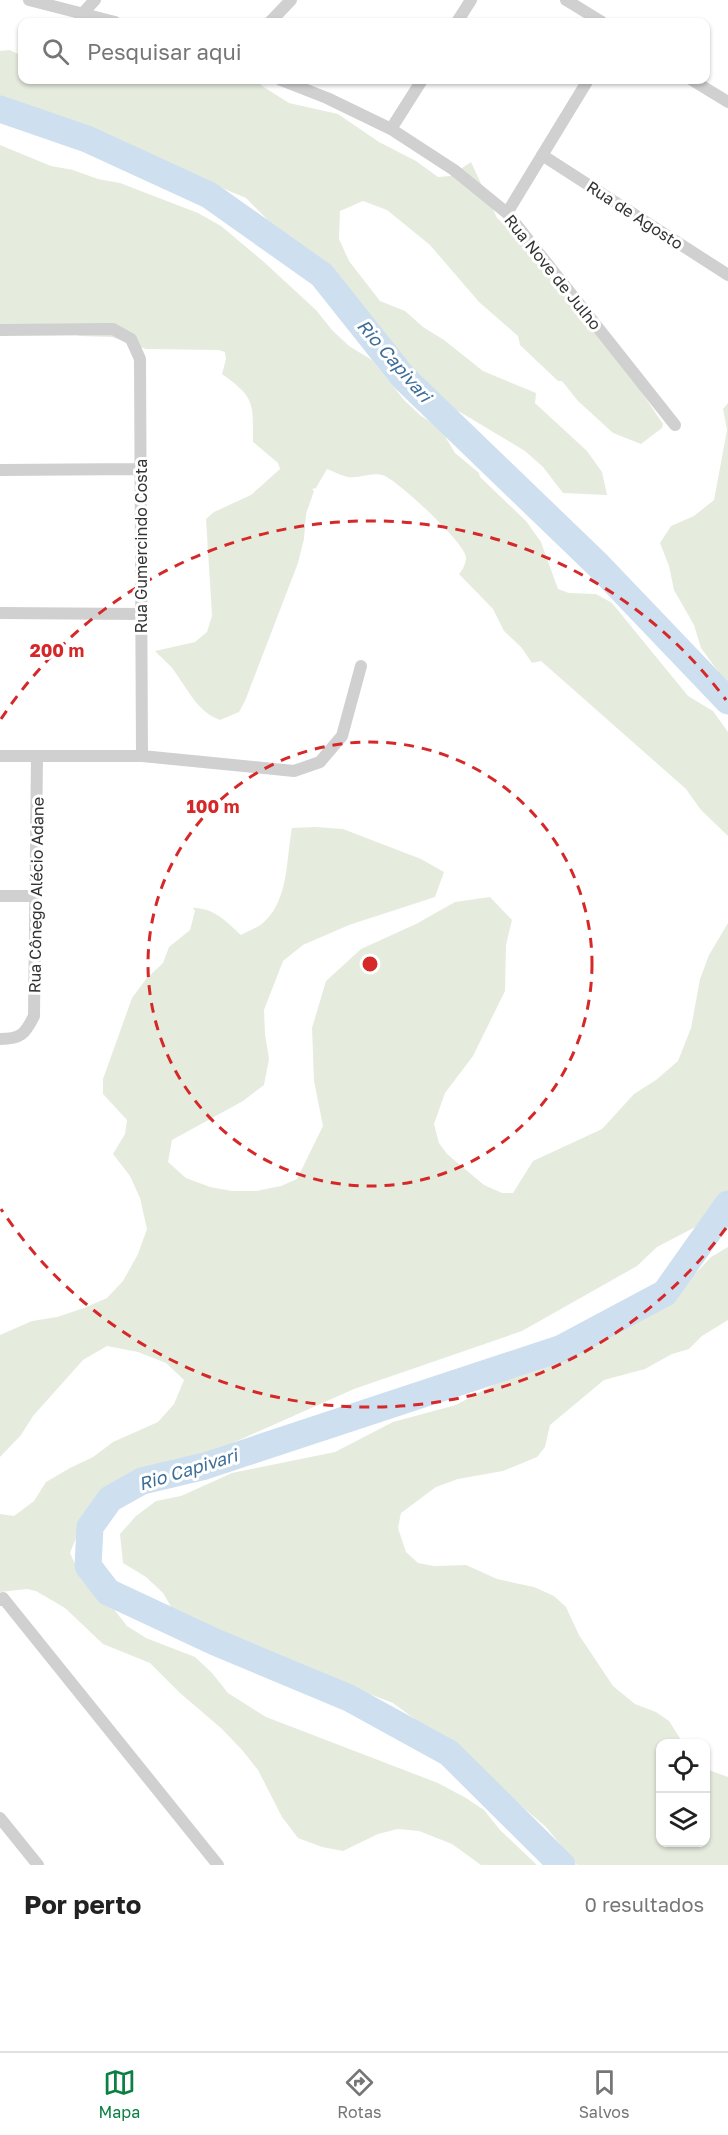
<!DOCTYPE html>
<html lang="pt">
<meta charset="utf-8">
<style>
body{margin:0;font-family:"Golos Text",sans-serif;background:#f2f2f2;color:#222}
.controls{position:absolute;right:18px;bottom:18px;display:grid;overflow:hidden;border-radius:12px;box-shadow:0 2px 4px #0004}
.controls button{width:54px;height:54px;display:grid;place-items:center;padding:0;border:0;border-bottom:2px solid #e0e0e0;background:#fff;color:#222;font:30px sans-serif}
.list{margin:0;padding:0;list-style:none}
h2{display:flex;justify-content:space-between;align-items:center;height:78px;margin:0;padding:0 24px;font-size:26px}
h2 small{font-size:20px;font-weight:400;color:#767676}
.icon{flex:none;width:33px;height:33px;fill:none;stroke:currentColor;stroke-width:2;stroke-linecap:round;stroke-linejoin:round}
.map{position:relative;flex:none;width:728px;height:1865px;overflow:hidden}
.search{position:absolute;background:#fff;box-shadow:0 2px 4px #0004;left:18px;right:18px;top:18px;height:66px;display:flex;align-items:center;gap:15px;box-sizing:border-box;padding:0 21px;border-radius:12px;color:#767676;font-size:22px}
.sheet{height:186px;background:#fff}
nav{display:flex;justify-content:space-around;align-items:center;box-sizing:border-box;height:84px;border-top:2px solid #e0e0e0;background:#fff;font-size:16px;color:#767676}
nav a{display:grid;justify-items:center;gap:3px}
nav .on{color:#0b8043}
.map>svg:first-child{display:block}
.green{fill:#e5ecde}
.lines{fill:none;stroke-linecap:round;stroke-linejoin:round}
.river{stroke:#cedfef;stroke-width:27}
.minor{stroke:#d0d0d0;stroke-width:12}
.ring{fill:none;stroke:#d62828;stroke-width:3;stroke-dasharray:10 8}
.labels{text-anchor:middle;stroke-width:6;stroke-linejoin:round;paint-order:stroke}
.street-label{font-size:16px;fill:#333;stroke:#fff}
.water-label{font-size:18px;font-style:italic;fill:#3c6e99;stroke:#fff}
.centre{fill:#d62828;stroke:#fff;stroke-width:3}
.ring-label{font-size:18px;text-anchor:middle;font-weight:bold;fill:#d62828;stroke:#fff;stroke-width:6;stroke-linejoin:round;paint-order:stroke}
</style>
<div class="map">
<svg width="728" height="1865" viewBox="0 0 728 1865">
<rect width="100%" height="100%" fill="#fff"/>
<!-- green -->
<path class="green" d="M10 50 22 56V80H257L262 86 289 103 338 114 379 142 416 161 438 177 450 176 471 162 497 218 569 283 663 424 662 428 641 444 613 433 578 401 562 381H558L520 345 518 336 479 302 430 245 387 210 363 201 340 211 339 239 349 261 380 301 405 311 423 327 444 340 483 371 536 393 535 403 587 451 602 472 607 495 563 493 543 467 525 451 460 412 436 403 419 387 403 367 385 350 371 326 355 306 352 298 314 267 246 198 198 178H193L119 149 100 138 51 119 24 113 0 114V51Z
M0 145 51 166 73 170 98 179 120 183 198 213 221 226 264 262 316 310 332 330 349 346 372 360 404 400 421 416 440 428 455 453 479 473 480 477 526 521 541 542 558 589 569 593 596 594 612 603 688 696 713 711 728 732V836L701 810 686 789 541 661 532 663 521 647 504 631 493 609 459 574C463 570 466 563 466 557 464 542 400 483 385 476 372 471 361 479 348 477 342 476 333 471 327 469L316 488 312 489 314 491 306 514 304 539 298 563 245 701 239 712 220 720C198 712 188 690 175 672 170 664 161 658 155 651L195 642 207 632 212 616 206 519 214 512 251 495 280 469 278 463 253 442C253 402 255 398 222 374L226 359 225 352 218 350 146 349 112 337 80 336 39 324 0 329Z
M728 403V685L701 648 694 625 674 590 669 566 660 543 671 526 694 516 714 500 727 430 723 409Z
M315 827 343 829 421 859 444 872 435 897 349 925 303 945 283 961 264 1010 265 1034 269 1059 264 1085 243 1101 172 1140 168 1162 186 1178 210 1187 232 1191H256L281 1186 297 1179 323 1126 314 1081 312 1028 326 981 361 949 416 924 455 902 490 897 512 920 506 945 505 991 473 1056 445 1093 434 1124 439 1143 447 1154 484 1185 502 1193H513L533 1161 602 1129 634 1094 656 1080 678 1061 691 1028 700 979 709 955 728 923V1191L718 1203 705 1222 657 1247 637 1266 522 1331 354 1389 190 1462 120 1496 78 1533 70 1553 80 1575 95 1585 127 1626 146 1638 195 1657 212 1673 228 1693 266 1717 438 1783 466 1798 484 1810 500 1830 537 1865H481L452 1844 419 1831 398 1829 378 1834 343 1851 322 1847 298 1838 282 1817 258 1770 242 1750 222 1729 180 1693 150 1663 103 1644 65 1608 36 1591 27 1589 0 1592V1514L14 1516 34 1501 46 1482 70 1468 93 1457 113 1442 158 1422 174 1404 184 1380 166 1363 138 1352 107 1346 83 1360 33 1416 21 1435 0 1457V1335L32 1321 57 1317 84 1308 107 1298 123 1281 138 1254 147 1229 140 1198 130 1176 113 1154 125 1134 127 1120 103 1094V1079L132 998 146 979 163 963 169 947 190 930 195 911 193 908C213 907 227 922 241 935 248 931 260 927 265 921 289 898 286 858 292 828Z
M728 1247V1320L702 1336 689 1349 672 1354 645 1369 604 1380 550 1425 545 1447 537 1457 503 1471 458 1479 436 1487 401 1513 398 1528 406 1552 418 1563 434 1566 466 1565 497 1579 534 1587 554 1596 566 1607 579 1635 613 1686 635 1704 656 1712 669 1721 683 1743 660 1744V1842H706V1769L728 1777V1865H577L546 1827 455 1749 393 1703 245 1646 197 1639 177 1617 163 1593 146 1577 123 1563 120 1534 136 1516 156 1501 181 1496 232 1473 335 1452 393 1422 456 1405 534 1363 602 1333 626 1318 672 1284 695 1274 711 1257Z"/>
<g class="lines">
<!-- river -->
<path class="river" d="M0 109 87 139 209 195 322 275 403 377 598 565 728 701
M562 1865 449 1753 349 1698 215 1642 108 1592 88 1566 90 1527 110 1499 142 1481 205 1466 562 1348 665 1293 728 1204"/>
<!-- minor -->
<path class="minor" d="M29 0 115 22
M566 0 602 22
M82 14 95 0
M270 22 291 0
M457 22 471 0
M281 80 327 98 391 129 454 170 507 213 675 425
M692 80 728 102
M391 129 422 80
M542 155 728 275
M507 213 588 80
M0 330 113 329 131 339 140 359 142 756
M0 470 140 469
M0 613 141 614
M0 756H142L294 771 320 762 342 736 361 666
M0 896H36
M0 1039C21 1039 25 1034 34 1016L37 756
M0 1600 3 1598 218 1865
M0 1818 38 1865"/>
</g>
<!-- distance rings -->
<g class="ring">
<circle cx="370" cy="964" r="222"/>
<path d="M726 1228A443 443 0 0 1 1 1209M1 719A443 443 0 0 1 726 700"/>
</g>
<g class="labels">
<!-- street labels -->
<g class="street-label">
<text transform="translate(635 215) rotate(33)" y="6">Rua de Agosto</text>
<text transform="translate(553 272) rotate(51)" y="6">Rua Nove de Julho</text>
<text transform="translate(141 546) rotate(-90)" y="6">Rua Gumercindo Costa</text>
<text transform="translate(36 895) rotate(-89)" y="6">Rua Cônego Alécio Adane</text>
</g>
<!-- water labels -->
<g class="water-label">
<text transform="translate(394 361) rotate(49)" y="6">Rio Capivari</text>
<text transform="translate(188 1470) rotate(-17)" y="6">Rio Capivari</text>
</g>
</g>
<circle cx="370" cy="964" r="9" class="centre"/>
<g class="ring-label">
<text x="57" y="657">200 m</text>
<text x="213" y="813">100 m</text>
</g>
</svg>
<div class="controls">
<button><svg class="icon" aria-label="locate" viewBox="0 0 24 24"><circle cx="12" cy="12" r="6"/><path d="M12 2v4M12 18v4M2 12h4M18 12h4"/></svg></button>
<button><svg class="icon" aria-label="layers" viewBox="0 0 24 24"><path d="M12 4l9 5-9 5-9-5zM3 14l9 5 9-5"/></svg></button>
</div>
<div class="search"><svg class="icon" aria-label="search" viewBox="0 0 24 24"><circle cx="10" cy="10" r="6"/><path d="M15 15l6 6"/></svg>Pesquisar aqui</div>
</div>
<section class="sheet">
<h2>Por perto<small>0 resultados</small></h2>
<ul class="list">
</ul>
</section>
<nav>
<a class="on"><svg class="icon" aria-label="map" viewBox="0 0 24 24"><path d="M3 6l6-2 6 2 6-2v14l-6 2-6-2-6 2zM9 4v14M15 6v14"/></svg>Mapa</a>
<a><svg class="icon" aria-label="directions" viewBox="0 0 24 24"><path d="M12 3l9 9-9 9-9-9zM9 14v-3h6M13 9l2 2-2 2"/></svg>Rotas</a>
<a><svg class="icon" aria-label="saved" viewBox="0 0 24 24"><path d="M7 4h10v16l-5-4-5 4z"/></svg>Salvos</a>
</nav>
